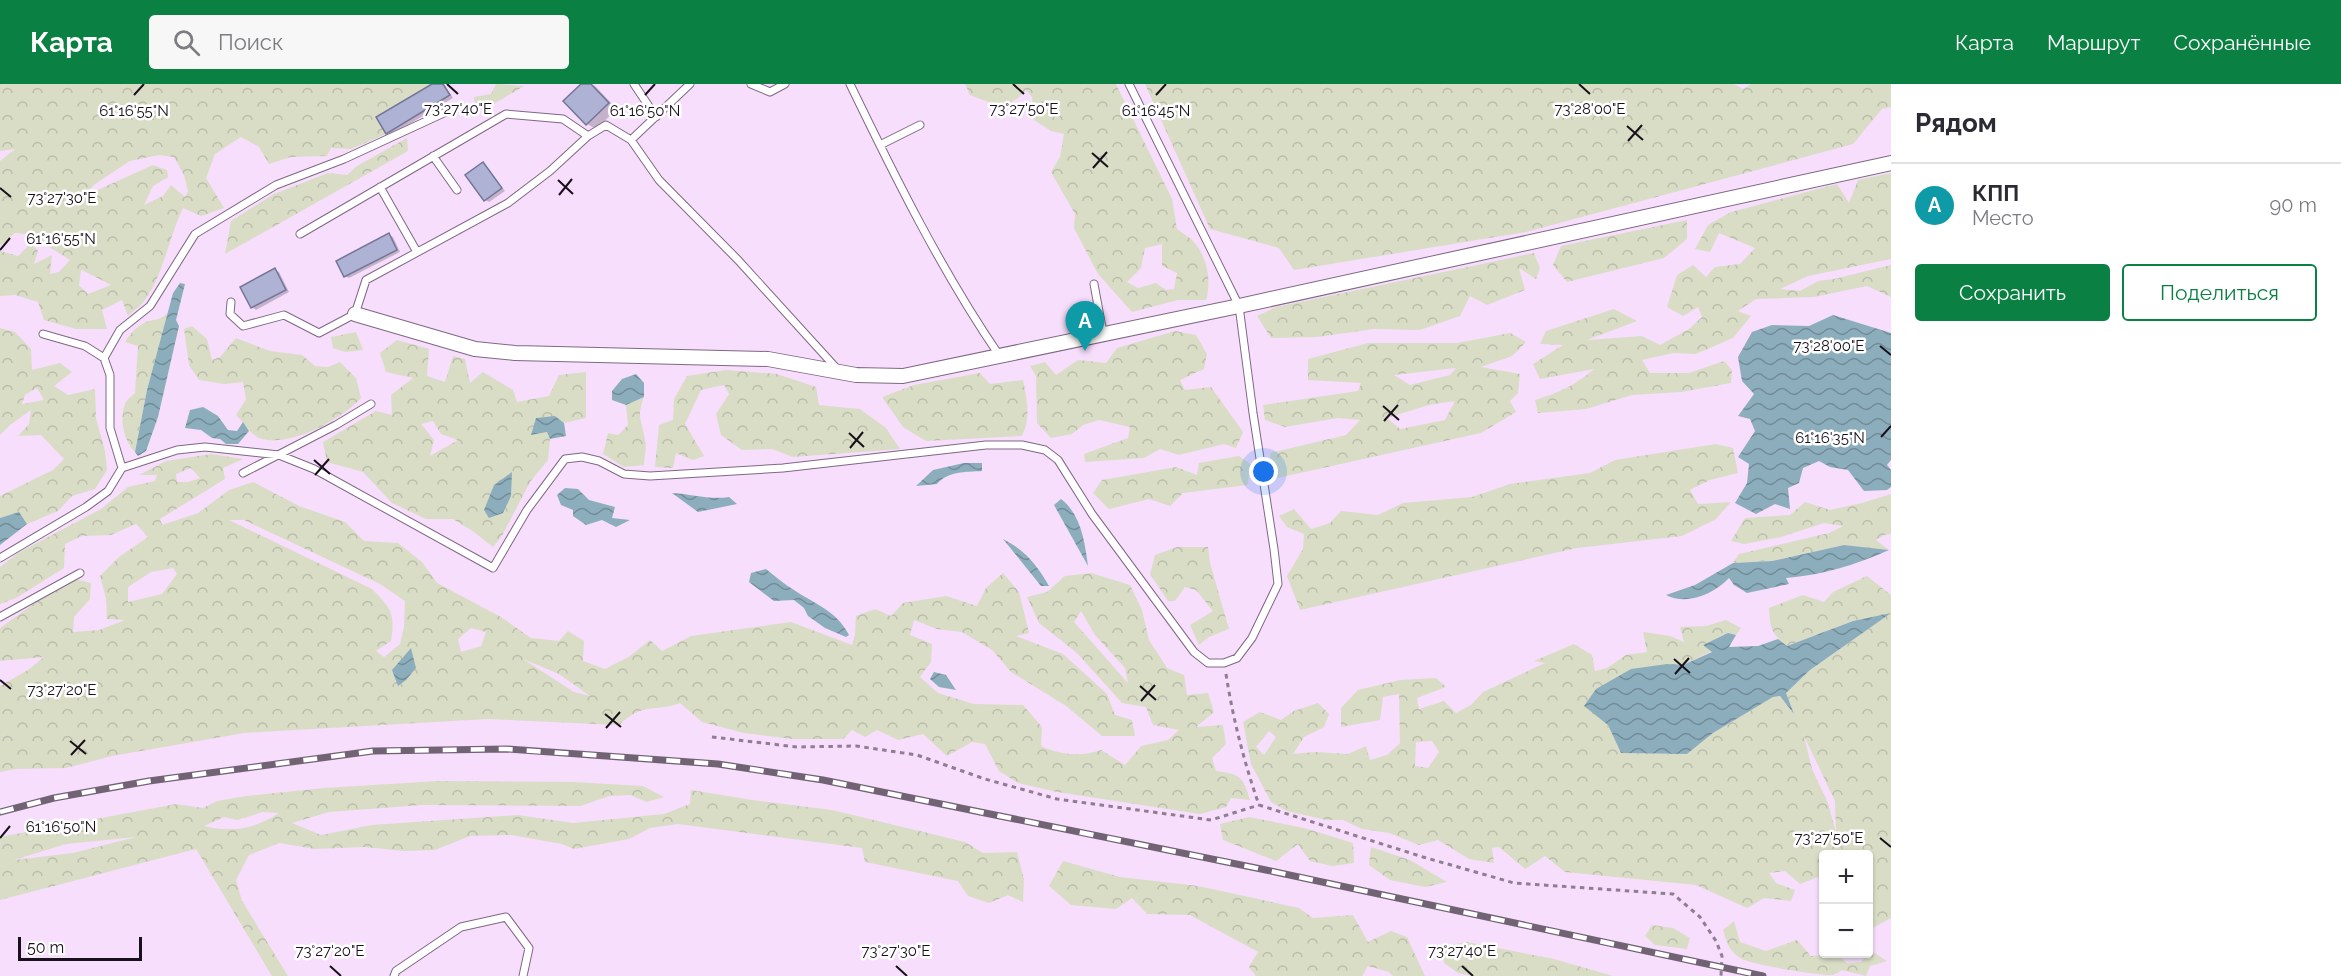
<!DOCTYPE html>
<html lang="ru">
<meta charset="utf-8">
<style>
body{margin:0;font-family:Raleway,sans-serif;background:#f7f7f7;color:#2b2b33}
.controls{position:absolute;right:18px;bottom:18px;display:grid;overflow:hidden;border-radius:6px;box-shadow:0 2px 4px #0004}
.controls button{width:54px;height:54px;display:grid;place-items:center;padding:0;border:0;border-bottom:2px solid #e1e1e2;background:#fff;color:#2b2b33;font:30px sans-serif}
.scale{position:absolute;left:18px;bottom:15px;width:124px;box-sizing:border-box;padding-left:6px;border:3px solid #18101a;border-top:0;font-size:16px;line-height:21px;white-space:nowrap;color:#18101a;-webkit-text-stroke:4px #fff;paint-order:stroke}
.you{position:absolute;left:1264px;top:388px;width:21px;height:21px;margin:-15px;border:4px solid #fff;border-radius:50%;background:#1a73e8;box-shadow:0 0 0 9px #1a73e833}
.badge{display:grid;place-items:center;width:39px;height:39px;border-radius:50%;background:#0b8043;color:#fff;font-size:20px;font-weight:700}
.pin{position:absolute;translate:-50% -50px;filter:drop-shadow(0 2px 3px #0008)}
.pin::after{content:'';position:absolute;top:32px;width:21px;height:18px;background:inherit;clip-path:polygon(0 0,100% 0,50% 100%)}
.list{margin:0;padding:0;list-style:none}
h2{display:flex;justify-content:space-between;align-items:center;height:78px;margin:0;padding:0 24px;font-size:26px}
h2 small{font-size:20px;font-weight:400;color:#7c7c81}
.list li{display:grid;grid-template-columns:39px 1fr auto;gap:18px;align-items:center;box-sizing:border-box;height:84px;padding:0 24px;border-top:2px solid #e1e1e2}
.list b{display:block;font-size:22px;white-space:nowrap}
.list p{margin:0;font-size:20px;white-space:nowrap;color:#7c7c81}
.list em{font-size:20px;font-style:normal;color:#7c7c81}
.actions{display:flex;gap:12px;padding:18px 24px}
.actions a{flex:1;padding:14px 0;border:2px solid #0b8043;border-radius:6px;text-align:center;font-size:21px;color:#0b8043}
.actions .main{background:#0b8043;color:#fff}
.icon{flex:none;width:33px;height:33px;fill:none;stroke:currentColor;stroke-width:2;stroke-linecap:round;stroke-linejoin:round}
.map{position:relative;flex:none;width:1891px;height:892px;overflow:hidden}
header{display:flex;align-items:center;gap:36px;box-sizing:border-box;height:84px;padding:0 30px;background:#0b8043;color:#fff}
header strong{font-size:28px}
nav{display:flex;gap:33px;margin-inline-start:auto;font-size:21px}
.search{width:420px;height:54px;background:#f7f7f7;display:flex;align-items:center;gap:15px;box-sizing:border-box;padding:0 21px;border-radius:6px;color:#7c7c81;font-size:22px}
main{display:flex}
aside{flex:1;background:#fff}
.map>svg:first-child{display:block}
.forest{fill:url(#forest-crowns);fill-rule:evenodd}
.water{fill:url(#water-waves)}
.shadow{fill:#0003}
.building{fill:#aeb2d4;stroke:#737696;stroke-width:1.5}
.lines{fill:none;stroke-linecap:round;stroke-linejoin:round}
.service-casing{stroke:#7f6883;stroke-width:9}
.minor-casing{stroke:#7f6883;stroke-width:16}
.path{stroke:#8f7e92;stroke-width:3;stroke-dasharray:4.5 4.5;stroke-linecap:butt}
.service{stroke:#fff;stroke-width:7}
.minor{stroke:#fff;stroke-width:14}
.rail-casing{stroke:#716274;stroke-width:7}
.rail{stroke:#fff;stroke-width:4.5;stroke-dasharray:14;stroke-linecap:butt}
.ticks{fill:none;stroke:#18101a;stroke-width:2}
.ticks-label{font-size:15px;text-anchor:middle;fill:#18101a;stroke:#fff;stroke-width:5;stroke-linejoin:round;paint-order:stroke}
</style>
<header>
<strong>Карта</strong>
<div class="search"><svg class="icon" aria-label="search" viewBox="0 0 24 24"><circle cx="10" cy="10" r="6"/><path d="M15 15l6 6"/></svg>Поиск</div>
<nav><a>Карта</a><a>Маршрут</a><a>Сохранённые</a></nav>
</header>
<main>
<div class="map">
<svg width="1891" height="892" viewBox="0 0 1891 892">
<defs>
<pattern id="forest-crowns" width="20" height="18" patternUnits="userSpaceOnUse" patternTransform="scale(1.5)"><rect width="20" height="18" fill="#d9ddc6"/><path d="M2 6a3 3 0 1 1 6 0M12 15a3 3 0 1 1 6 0" fill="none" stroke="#babdaa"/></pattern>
<pattern id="water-waves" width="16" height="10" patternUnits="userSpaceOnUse" patternTransform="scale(1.5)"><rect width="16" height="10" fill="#8caebc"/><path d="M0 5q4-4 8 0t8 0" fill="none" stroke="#718c98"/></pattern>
</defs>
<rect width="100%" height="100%" fill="#f7defc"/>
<!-- forest -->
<path class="forest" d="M0 0H432L376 33 386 50 351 65 331 64 327 72 291 73 269 80 259 63 241 53 215 70 206 94 224 124 201 132 183 124C169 153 164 189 145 216 141 222 133 227 128 232L122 216 102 226 107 245H76L44 236 38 218 15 211 0 212V167L18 172 31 159 38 167 34 180 52 171 50 190 59 188 70 176 28 150 15 149 0 162V77L15 65 0 67ZM159 71 174 73 184 91 188 107 185 113 171 101 163 112 144 121 153 102 168 93 167 86 153 81 82 113 95 100 130 77ZM81 186H82L111 201 88 210 79 201Z
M496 0 524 2 487 24 476 27 474 13 491 10Z
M965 0H1116L1172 115 1177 145C1182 149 1188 152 1193 157 1207 172 1212 196 1206 216H1178L1132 228 1098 190 1074 144 1075 130 1051 88 1060 73 1064 50 1051 47 1034 36 1032 13 1026 6C1009 27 992 20 970 11ZM1162 160V182L1177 189 1174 205 1166 206 1156 199 1138 204 1127 198 1141 184 1145 164Z
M1145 0H1734L1743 5 1751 0H1891V23L1882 25 1853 60 1526 148 1294 186 1279 164 1210 145Z
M407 54 408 67 225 170 231 137 274 110 328 89 347 91 357 82Z
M1891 89V175L1808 192 1780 205 1800 207 1818 197 1834 195 1891 181V213L1867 202 1814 213 1756 215 1738 227 1751 232 1733 254 1696 270 1673 269 1642 276 1650 289H1689L1724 277 1732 286 1731 299 1681 308 1632 311 1586 325 1538 329 1535 316C1558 309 1576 301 1594 285L1540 295 1533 280 1563 261 1540 260 1546 247 1614 225 1637 237 1587 256 1642 252 1660 261 1689 245 1702 233 1698 223 1683 232 1667 223 1677 191 1693 181 1706 193 1715 183 1740 180 1755 164 1719 149 1710 168 1695 165 1708 141 1731 128 1837 100 1849 119 1858 96Z
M1687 136V155L1664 174 1567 198 1553 181 1561 162Z
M1534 169 1540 184 1536 195 1519 184 1525 206 1487 221 1470 212 1460 232 1420 246 1374 245 1317 253 1271 254 1257 232 1276 223Z
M168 229 147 306 135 368C124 357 119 336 125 320 126 316 132 312 135 309L138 262 125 258C130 250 137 242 146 238 157 234 157 238 168 229Z
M192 242 207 255 212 276 220 273 236 254 270 267 302 271 315 282 328 283 340 278 356 294 361 314C342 335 288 365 259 354 249 349 244 339 236 331L246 315 243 298 224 300 199 296 189 281 184 245Z
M0 244 15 248 31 265 32 286 60 279 72 288 54 302 68 311 95 305 96 334 105 367 107 386 95 405 72 412 58 427 27 440 19 429 0 434V412L53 386 64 375 41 351 18 352 29 340 31 326 10 341 0 351ZM37 304 44 316 22 320 25 311Z
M1175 247 1196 251 1207 270 1204 285 1180 296 1185 306 1211 303 1243 348 1236 364 1224 360 1179 371 1160 365 1144 374 1085 378 1084 370 1128 354 1130 343 1099 336 1083 341 1072 350 1051 354 1037 339 1036 292 1030 282 1045 278 1056 291 1078 276 1106 279 1117 264Z
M356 248 363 266 345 268 333 264 331 253Z
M1510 249 1526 258 1512 272 1481 283 1520 290 1518 309 1510 317 1516 328 1481 349 1273 395 1270 369 1346 351 1360 336 1338 334 1285 343 1265 336 1263 321 1358 307 1361 299 1308 296V275L1368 259H1457ZM1456 284 1450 291 1410 301 1394 291ZM1455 317 1445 336 1400 345 1387 334 1429 321Z
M397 256 429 265 427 292 445 298 453 272 465 275 470 299 483 288 513 306 517 318 549 312 559 291 586 288V334L564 339 555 332 531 350 547 348 550 355 548 376 530 398 503 450 493 463 474 448 453 435H426L392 419 363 388 327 378 323 358 376 327 392 331 391 311 413 294 386 288 380 269ZM433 337 441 350 458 356 430 372 434 356 421 340Z
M726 286 777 290 816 303 819 321 860 325 886 344 900 365 793 373 772 365 742 366 721 351 716 330 729 310 724 301 701 306 685 340 704 372 693 376 676 369 673 384 655 383 659 341 673 336 674 315 687 292Z
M980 289 990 300 1023 296C1027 315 1031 335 1022 352L926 357 903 343 882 313 914 301Z
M644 313C636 334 642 336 645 356 647 364 644 373 644 381L624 383 603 370 608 349 618 351 628 341 626 321Z
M1716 360 1733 364 1738 389 1710 396 1690 406 1698 420 1731 418 1716 435 1682 452 1577 464 1300 526 1287 492 1303 465 1304 450 1287 443 1279 432 1294 425 1311 445 1330 439 1341 427 1378 431 1403 419 1472 413 1510 400 1590 389 1615 376Z
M211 370 243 375 223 384 225 395 160 435 162 441 198 429 229 406 253 398 299 422 345 438 364 457 398 459 422 478 437 499 501 533 531 554 559 557 568 547 584 557 583 577 605 585 630 572 650 556 662 567 691 552 791 538 852 561 855 550 856 532 875 525 891 532 903 519 946 512 977 522 986 504 1003 489 1019 508 1029 549 1016 552 1063 570 1107 610 1115 631 1132 636 1135 652H1102L1066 622 1011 588 992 566 962 548 937 545 914 536 910 551 932 560 931 578 920 593 938 609 974 620 1023 621 1042 643 1041 662C1060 671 1082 673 1101 666L1125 681 1141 662 1168 656 1179 646 1153 641 1146 623 1122 619 1077 569 1039 539 1027 513 1047 508 1065 492 1091 489 1130 501 1142 526 1149 556 1167 584 1184 591 1187 611 1208 609 1214 628 1196 643 1223 641 1226 660 1212 674 1216 687C1240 690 1243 692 1250 716L1231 714 1226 723 1200 730 1057 708 1018 699 999 687 985 660 972 658 947 672 923 650 898 656 877 646 865 653 852 646 843 655H791L744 649 702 638 680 619C653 629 645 617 619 641L488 635 277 647 244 649 112 672 66 684 16 685 0 688V602L28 586 44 573 0 577V544L70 494 91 499 90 515 74 533 73 548 99 546 125 536 107 535 106 515 100 492 119 473 148 453 136 440 111 451 82 452 65 460 64 484 16 514 0 520V483L18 469 101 425 128 403 155 397 157 391H139L166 377ZM191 384 200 394 188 398H177L176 390ZM229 436H244L380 500 405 517 404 543 400 560 384 573 376 567 391 557C395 530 392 525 372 505ZM173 484 177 490 162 510 128 518V503L151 488ZM1081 527 1095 551 1125 584 1128 599 1074 538ZM471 544 486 548 481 562 461 568 458 555ZM523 575 559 590 590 612 574 608Z
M1239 372 1252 381 1247 401 1183 409 1170 422 1149 415 1109 425 1093 409 1102 396 1176 383 1197 391 1199 379Z
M1891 410V450L1884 451 1876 456 1889 466 1844 461 1772 477 1733 479 1739 470 1829 449 1843 442 1824 439 1781 453 1744 460 1731 457 1745 434 1790 431 1805 418 1830 426 1862 419Z
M1177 463H1208L1210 479 1229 545 1209 553 1199 561 1190 541 1213 527 1196 506 1185 503 1175 517H1168L1150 490 1155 471Z
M1867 492 1891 511V834L1871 845 1869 844 1868 770H1824L1823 803 1818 793 1800 800 1785 787 1769 789 1776 799 1795 806 1791 817 1764 814 1747 824 1696 801 1565 788 1545 772 1525 785 1499 763 1492 764 1494 779 1469 775 1438 756 1419 761 1389 749 1362 745 1343 736H1326L1287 727 1271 718 1251 680 1243 638 1260 628 1281 636 1294 627 1318 619 1329 630 1324 643 1304 653 1293 670 1315 668 1348 670 1366 662 1370 676 1387 671 1400 659 1399 610 1383 613 1380 636 1341 643V624L1358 606 1400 596 1436 594 1446 603 1417 614 1419 625 1444 617 1456 629 1471 621 1483 608 1545 579 1534 577 1574 560 1592 571 1595 587 1607 584 1626 571 1647 568 1643 548 1670 552 1684 558 1680 543 1706 542 1726 536 1741 544 1736 551 1728 549 1703 561 1712 567 1683 581 1667 580 1608 641 1621 669 1687 670 1713 649 1773 613 1780 612 1793 628 1786 609 1810 586 1889 530 1853 537 1787 562C1771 550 1770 543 1769 524L1803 511 1824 518 1833 508ZM1269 647 1276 653 1264 671 1256 663ZM1804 652 1835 717 1836 749 1828 719 1812 685ZM1432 657 1439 668 1428 684 1415 682 1416 658Z
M439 697 573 698 643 702 664 713 647 718 630 711 609 712 581 722 422 721 329 728 292 739 321 751 372 741 518 731 573 739 664 730 690 720 691 706 752 716 832 726 965 758 983 769 1017 768 1024 795 1023 818 1008 811 989 819 968 812 958 797 865 778 862 764 678 740 650 744 629 755 574 765 562 760 511 751 470 752 435 766 404 767 364 763 315 765 279 759 249 771 236 796 242 817 288 892H272L196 765 0 816V753L176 720 203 724 217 717 246 712 324 704ZM263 728 279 729C254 745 233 749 204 742L224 733 237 736ZM136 753 73 769 14 776 66 760Z
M1249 733 1304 744 1353 759 1354 779 1332 782 1310 777 1298 760 1276 777 1223 756 1220 740Z
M1371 763 1410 776 1447 798 1425 803 1390 796 1369 781Z
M1063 777 1120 793 1198 802 1299 824 1313 834 1353 831 1368 858 1391 847 1407 853 1425 892H1393L1389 888 1368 882 1362 892H1256L1249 883 1258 868 1190 831 1147 830 1132 814 1116 825 1071 821 1049 802Z
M1734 837 1740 858 1766 867 1797 856 1811 872 1837 870 1847 879 1861 878 1871 867 1887 877 1870 882 1866 892 1842 886C1839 888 1836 890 1833 891 1822 892 1751 881 1740 874 1729 867 1726 857 1723 846Z
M1652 841 1673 844 1690 854 1687 865 1655 861 1645 852Z
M1467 858 1554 875 1613 892H1473L1458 889 1444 879 1441 863Z"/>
<!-- water -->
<path class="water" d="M180 199 185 200 176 236 179 242 158 333 146 367 138 372 135 368 147 306 173 209Z
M1833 231 1891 249V376L1887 381 1891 386V403L1887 406 1864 407 1848 386 1830 383 1819 377 1803 384 1799 399 1788 404 1790 425 1775 420 1756 430 1735 419 1747 399 1749 380 1738 373 1755 347 1750 335 1738 332 1754 310 1742 297 1738 273 1752 248 1772 241 1809 242Z
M636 290 644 299V313L626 321 612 316V307L622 295Z
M203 323 218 332 228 346 237 347 243 338 249 347 238 360H226L220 355 212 354 201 346 185 344 190 326Z
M555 332 564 339 566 352 550 355 547 348 531 351 536 334Z
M964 379H982V387C965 388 948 387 937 400L916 402 933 386Z
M512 388 511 412 503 429 489 434 484 426 494 401Z
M565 404 578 405 589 416 615 423 612 434 630 436 616 443 602 436 586 441 573 432V426L561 421 557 411Z
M672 409C692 410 709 416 729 413L737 420 698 428Z
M1061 415C1081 430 1085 459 1088 482L1054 421Z
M19 428 27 440 0 461V434Z
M1003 455C1025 466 1037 481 1049 502H1041Z
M1844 461 1889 466C1855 481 1823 491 1786 494L1789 500 1747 509 1734 501 1729 494C1714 510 1687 522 1666 511L1695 501 1733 479 1772 477Z
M766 485C775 492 784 500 794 506 816 521 836 526 849 551L846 553 825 544 808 532 804 524 794 516 774 517 749 498 751 489Z
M1891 529 1810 586 1786 609 1794 630 1780 612 1773 613 1713 649 1687 670 1621 669 1608 641 1584 622 1596 605 1631 585 1667 580 1683 581 1712 568 1703 561 1728 549 1736 551 1729 563 1758 562 1778 555 1787 562 1853 537Z
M411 564 416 584 406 596 398 602 392 586Z
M934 588 946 591 956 606 939 603 930 595Z"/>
<!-- shadow -->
<path class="shadow" d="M435 0H444L453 14 391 51 387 48Z
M583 0 595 2 617 25 596 45 587 40Z
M483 80 505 107 489 118 485 116Z
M389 151 393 153 400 168 349 194 345 192Z
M275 186 279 188 289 208 256 226 252 223Z"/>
<!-- building -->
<path class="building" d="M432 0H443L450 11 386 50 376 33Z
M581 0H591L609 19 586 41 563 17Z
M483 78 502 104 484 117 465 91Z
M389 149 397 166 344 193 336 177Z
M275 184 286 206 251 224 240 203Z"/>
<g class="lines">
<!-- service casing -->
<g class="service-casing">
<path id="service" d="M634 0 656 33
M751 0 770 8 785 0
M850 0C894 91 942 188 999 271
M631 56 690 0
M880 61 920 41
M433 72 457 106
M380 103 417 168
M300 150 506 30 563 35 588 52
M1094 200 1103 249
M231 218 230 230 243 242 284 231 319 249 355 230 366 196 508 119 550 87 588 52 606 41 631 56 659 96 738 176 839 287
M104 274 120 246 150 222 195 150 276 101 344 75 446 28
M122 384 177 366 205 363 279 371 314 385 493 484 527 426 565 375 582 373 599 377 624 390 650 392 783 384 986 361H1022L1045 366 1058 376 1092 430 1194 568 1208 579H1224L1237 574 1252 554 1278 500 1274 465 1253 329 1239 222 1129 0
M243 389 336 341 371 320
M0 474 86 423 108 407 122 384 110 344V291L104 274 85 262 43 250
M0 533 80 489
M394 892 396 887 461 843 506 833 529 864 523 892"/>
</g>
<!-- minor casing -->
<g class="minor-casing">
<path id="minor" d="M355 230 475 265 515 269 768 275 856 291 903 292 1239 222 1891 79"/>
</g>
<!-- path -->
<path class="path" d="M1226 590C1233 635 1244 678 1259 721L1423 773 1514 799 1673 810 1700 833 1716 857 1722 872 1721 892
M712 653 797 663 856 662 917 671 985 695 1057 715 1211 736 1259 721"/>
<!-- service -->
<use href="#service" class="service"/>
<!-- minor -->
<use href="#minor" class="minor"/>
<!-- rail casing -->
<g class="rail-casing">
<path id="rail" d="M0 728 54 714 149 697 373 667 507 665 718 680 823 696 990 730 1266 786 1763 892"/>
</g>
<!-- rail -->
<use href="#rail" class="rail"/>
</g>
<!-- ticks -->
<path class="ticks" d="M447 0 458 10M1013 0 1024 10M1579 0 1590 10M134 11 144 0M645 11 655 0M1156 11 1166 0M1627 42 1643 56M1628 57 1642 41M1092 69 1108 83M1093 84 1107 68M558 96 573 110M0 104 11 113M559 111 572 95M0 166 10 154M1880 262 1891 271M1383 322 1399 336M1384 337 1398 321M849 349 864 363M1881 353 1891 342M850 364 863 348M314 376 330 390M315 391 329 375M1674 575 1690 589M1675 590 1689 574M0 596 11 605M1140 602 1156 616M1141 617 1155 601M605 630 621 643M606 644 620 628M70 657 86 670M71 671 85 656M0 754 10 742M1880 754 1891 763M330 882 341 892M896 882 907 892M1462 882 1473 892"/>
<g class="ticks-label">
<text x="1590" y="30">73°28'00"E</text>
<text x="458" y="30">73°27'40"E</text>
<text x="1024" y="30">73°27'50"E</text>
<text x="134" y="32">61°16'55"N</text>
<text x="645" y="32">61°16'50"N</text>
<text x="1156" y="32">61°16'45"N</text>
<text x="62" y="119">73°27'30"E</text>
<text x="61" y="160">61°16'55"N</text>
<text x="1829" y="267">73°28'00"E</text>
<text x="1830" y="359">61°16'35"N</text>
<text x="62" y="611">73°27'20"E</text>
<text x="61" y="748">61°16'50"N</text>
<text x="1829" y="759">73°27'50"E</text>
<text x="330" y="872">73°27'20"E</text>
<text x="896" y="872">73°27'30"E</text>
<text x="1462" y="872">73°27'40"E</text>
</g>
</svg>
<div class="controls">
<button>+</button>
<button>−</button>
</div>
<div class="scale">50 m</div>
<div class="you"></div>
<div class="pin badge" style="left:1085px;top:267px;background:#0f9aa8">A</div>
</div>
<aside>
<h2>Рядом<small></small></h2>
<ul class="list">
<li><span class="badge" style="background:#0f9aa8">A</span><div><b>КПП</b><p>Место</p></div><em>90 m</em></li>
</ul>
<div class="actions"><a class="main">Сохранить</a><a>Поделиться</a></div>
</aside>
</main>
